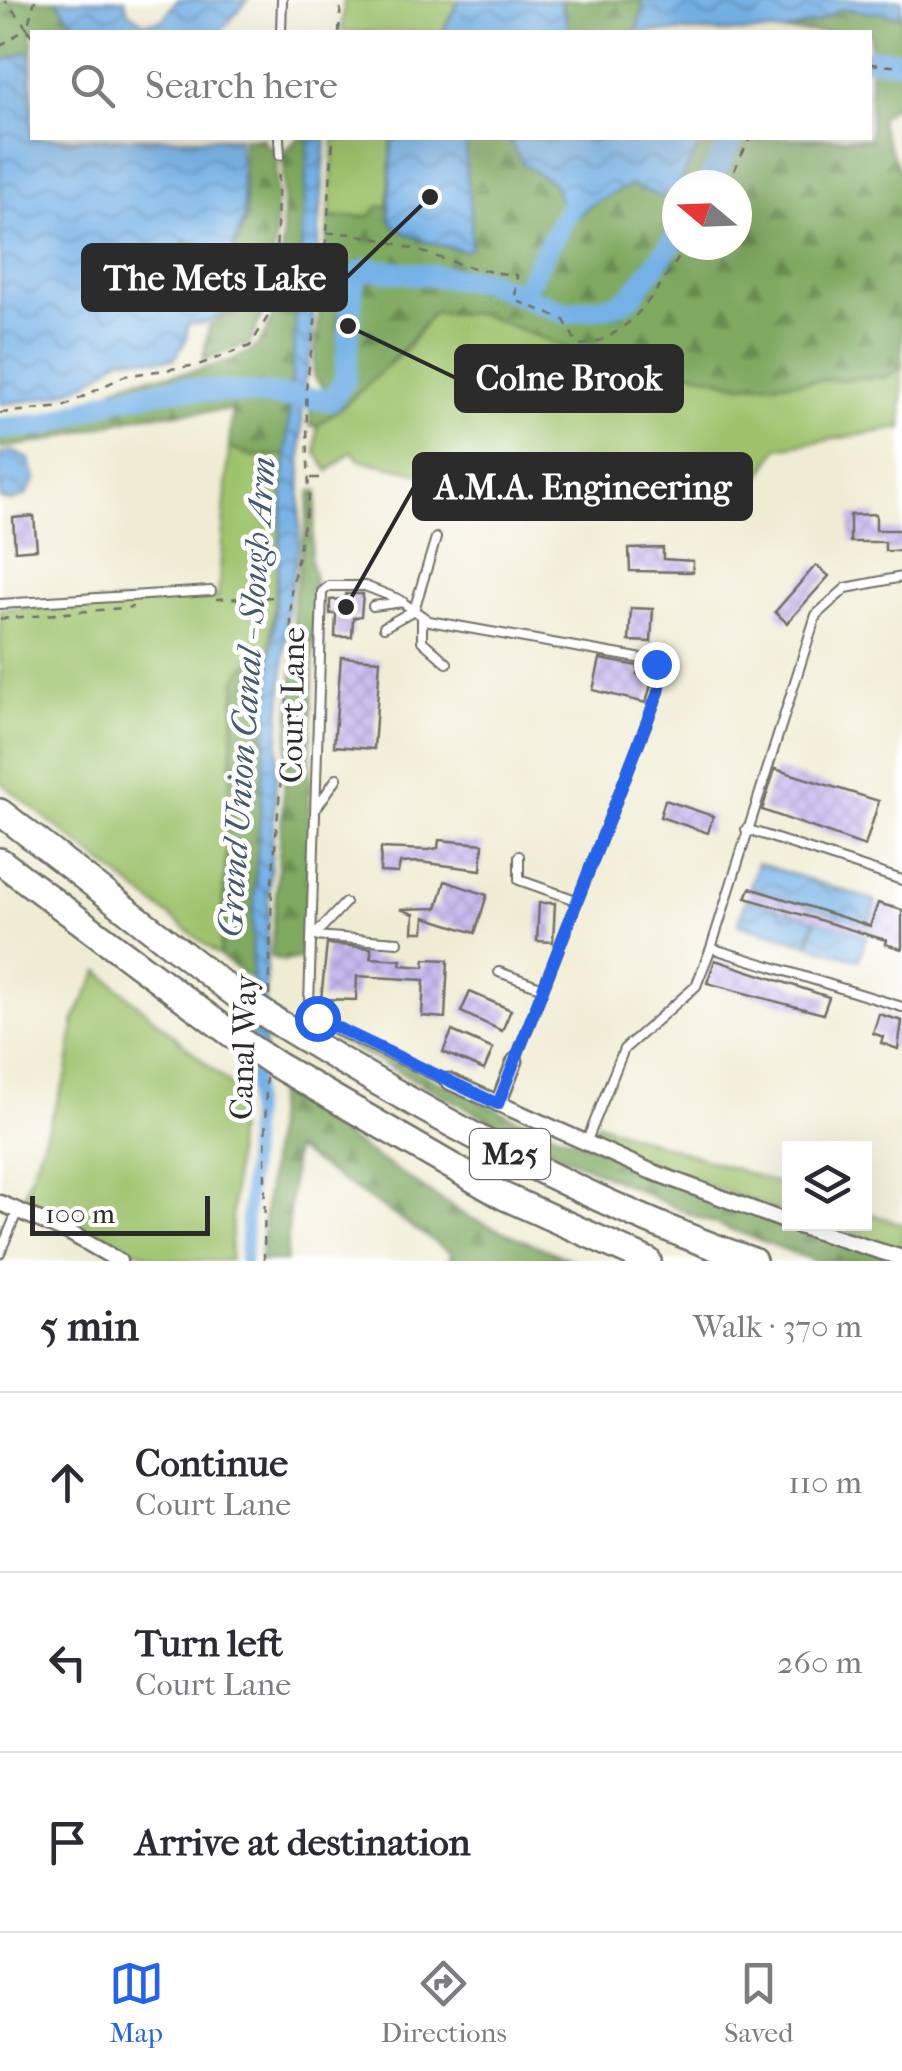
<!DOCTYPE html>
<meta charset="utf-8">
<style>
body{margin:0;font-family:"IM FELL French Canon",serif;background:#f7f7f7;color:#2b2b33}
.controls{position:absolute;right:30px;bottom:30px;display:grid;overflow:hidden;border-radius:0px;box-shadow:0 10px 40px #0002}
.controls button{width:90px;height:90px;display:grid;place-items:center;padding:0;border:0;border-bottom:2px solid #e1e1e2;background:#fff;color:#2b2b33;font:50px sans-serif}
.compass{position:absolute;left:662px;top:170px;width:90px;height:90px;border-radius:50%;background:#fff;box-shadow:0 10px 40px #0002;rotate:289deg}
.scale{position:absolute;left:30px;bottom:25px;width:180px;box-sizing:border-box;padding-left:10px;border:5px solid #2b2b2b;border-top:0;font-size:28px;line-height:35px;white-space:nowrap;color:#2b2b2b;-webkit-text-stroke:8px #fff;paint-order:stroke}
.stop{position:absolute;width:30px;height:30px;margin:-22px;border:8px solid #2563eb;border-radius:50%;background:#fff}
.stop.end{background:#2563eb;border-color:#fff;box-shadow:0 2px 10px #0008}
.list{margin:0;padding:0;list-style:none}
h2{display:flex;justify-content:space-between;align-items:center;height:130px;margin:0;padding:0 40px;font-size:42px}
h2 small{font-size:32px;font-weight:400;color:#7c7c81}
.list li{display:grid;grid-template-columns:65px 1fr auto;gap:30px;align-items:center;box-sizing:border-box;height:180px;padding:0 40px;border-top:2px solid #e1e1e2}
.list b{display:block;font-size:38px;white-space:nowrap}
.list p{margin:0;font-size:32px;white-space:nowrap;color:#7c7c81}
.list em{font-size:32px;font-style:normal;color:#7c7c81}
.icon{flex:none;width:55px;height:55px;fill:none;stroke:currentColor;stroke-width:2;stroke-linecap:round;stroke-linejoin:round}
.map{position:relative;flex:none;width:902px;height:1261px;overflow:hidden}
.search{position:absolute;background:#fff;box-shadow:0 10px 40px #0002;left:30px;right:30px;top:30px;height:110px;display:flex;align-items:center;gap:25px;box-sizing:border-box;padding:0 35px;border-radius:0px;color:#7c7c81;font-size:38px}
.sheet{height:670px;background:#fff}
nav{display:flex;justify-content:space-around;align-items:center;box-sizing:border-box;height:140px;border-top:2px solid #e1e1e2;background:#fff;font-size:28px;color:#7c7c81}
nav a{display:grid;justify-items:center;gap:5px}
nav .on{color:#2563eb}
.map>svg:first-child{display:block}
.grass{fill:#9fc36d;stroke:#65774c;stroke-width:2.5}
.forest{fill:url(#forest-firs);stroke:#556a46;stroke-width:2.5}
.water{fill:url(#water-waves);stroke:#506e88;stroke-width:2.5}
.lines{fill:none;stroke-linecap:round;stroke-linejoin:round}
.canal{stroke:#75b1e6;stroke-width:12}
.river{stroke:#75b1e6;stroke-width:22}
.building{fill:url(#building-cross-hatch)}
.lane-casing{stroke:#706f66;stroke-width:12}
.street-casing{stroke:#706f66;stroke-width:19}
.highway-casing{stroke:#706f66;stroke-width:30}
.path{stroke:#706f66;stroke-width:2.5;stroke-dasharray:8 8;stroke-linecap:butt}
.lane{stroke:#fff;stroke-width:8}
.street{stroke:#fff;stroke-width:14}
.highway{stroke:#fff;stroke-width:25}
.highway-bridge-casing{stroke:#706f66;stroke-width:30;stroke-linecap:butt}
.highway-bridge{stroke:#fff;stroke-width:25}
.route{stroke:#2563eb;stroke-width:12}
.labels{text-anchor:middle;stroke-width:9;stroke-linejoin:round;paint-order:stroke}
.shield{fill:#fff;stroke:#6b6b6b;stroke-width:2.5}
.shield-label{font-size:30px;font-weight:bold;fill:#2b2b2b}
.street-label{font-size:32px;fill:#2b2b2b;stroke:#fff}
.water-label{font-size:35px;font-style:italic;fill:#455a6c;stroke:#fff}
.leader{fill:none;stroke:#2b2b2b;stroke-width:4}
.callout-dot{fill:#2b2b2b;stroke:#fff;stroke-width:4}
.callout{fill:#2b2b2b;stroke:#2b2b2b;stroke-width:4}
.callout-label{font-size:35px;text-anchor:middle;font-weight:bold;fill:#fff}
</style>
<div class="map">
<svg width="902" height="1261" viewBox="0 0 902 1261">
<defs>
<pattern id="forest-firs" width="22" height="20" patternUnits="userSpaceOnUse" patternTransform="scale(2.5)"><rect width="22" height="20" fill="#7fa960"/><path d="M5 1l3.5 6h-7zM16 11l3.5 6h-7z" fill="#688a4f"/></pattern>
<pattern id="water-waves" width="16" height="10" patternUnits="userSpaceOnUse" patternTransform="scale(2.5)"><rect width="16" height="10" fill="#75b1e6"/><path d="M0 5q4-4 8 0t8 0" fill="none" stroke="#6090bb"/></pattern>
<pattern id="building-cross-hatch" width="8" height="8" patternUnits="userSpaceOnUse" patternTransform="scale(2.5)"><rect width="8" height="8" fill="#c8b9ef"/><path d="M0 0l8 8M0 8l8-8" fill="none" stroke="#ac9fcd"/></pattern>
</defs>
<rect width="100%" height="100%" fill="#fff"/>
<filter id="ink" filterUnits="userSpaceOnUse"><feTurbulence type="fractalNoise" baseFrequency=".01" numOctaves="2"/><feDisplacementMap in="SourceGraphic" scale="20" xChannelSelector="R" yChannelSelector="G"/><feConvolveMatrix kernelMatrix="1 2 1 2 8 2 1 2 1" color-interpolation-filters="sRGB"/></filter>
<filter id="wash" filterUnits="userSpaceOnUse"><feTurbulence type="fractalNoise" baseFrequency=".0048" numOctaves="4" result="noise"/><feDisplacementMap in="SourceGraphic" scale="40" xChannelSelector="R" yChannelSelector="G"/><feGaussianBlur stdDeviation="2.25" result="paint"/><feColorMatrix in="noise" values="0 0 0 0 0 0 0 0 0 0 0 0 0 0 0 0 0 1.4 0 .05"/><feComposite in="paint" operator="in"/></filter>
<g filter="url(#wash)">
<rect width="100%" height="100%" fill="#f0ecd4"/>
<!-- grass -->
<path class="grass" d="M344 0H459L443 32H342Z
M334 138H392L388 206 378 208 371 216 329 218Z
M432 313 481 314 569 349 633 356 741 385 885 377 902 368V428L778 448 746 499 447 467 444 479 359 460 352 451 329 471 316 453 317 426 408 348Z
M229 448 252 456 289 455 269 650 254 658 236 681 220 956 0 782V609L218 597Z
M99 971 238 1091 230 1261H160L22 1200 67 1074 75 1018Z
M597 1123 789 1187V1215L602 1145 594 1133Z
M865 1212 902 1224V1249L814 1224H864Z"/>
<!-- forest -->
<path class="forest" d="M0 0H57L79 29 32 32V55L26 52 0 62Z
M560 0H641L644 9 636 32H570Z
M839 9 902 15V59L870 58V32H784L820 21Z
M870 61 902 63V106H893L880 118C881 139 896 156 902 178V368L885 377 741 385 633 356 569 349 481 314 432 313C403 354 358 396 317 426H310V406H331C364 374 344 317 359 276L369 271 484 282 565 314 615 307 632 299 677 239V245H737V185H709L736 138H870Z
M243 138H263L267 146 277 149C275 216 282 284 249 344L203 360 209 327 231 311 236 275 217 270 206 276 182 246 186 240 202 254 235 267 232 257 246 218Z
M298 138H309L294 387 183 385 113 395 112 389C140 372 172 378 202 369 216 365 242 358 253 349 292 315 280 202 284 153Z
M468 138H508L523 164 553 182 562 206 557 227 520 292 478 277 365 266 354 274 337 323 344 372 331 395 313 376 329 218 370 216 378 207 388 206 390 219 420 239 458 250 472 241 464 154Z
M703 138H730L705 185H679Z
M630 185 662 196 677 188V232L629 295 614 303 566 310 525 294 564 228 592 204Z
M178 390 221 392 293 407 289 455 252 456 229 448 232 410 146 415 42 442 0 448V430L45 426 117 400Z
M311 491H318L310 559 315 580 305 957 284 961 271 957 294 659 293 604Z
M269 650 270 677 252 980 220 956 236 680 243 668Z
M308 1010 324 1027 513 1117 902 1261H816L692 1215 534 1143 330 1036 305 1018Z
M277 1092 466 1216 574 1261H449L451 1253 294 1149 286 1261H260Z"/>
<!-- water -->
<path class="water" d="M57 0H125L128 12 145 23 162 20 177 0H248L220 32H74L78 29Z
M459 0H560L570 32H443Z
M641 0H902V15L839 9 820 21 784 32H636L644 9Z
M27 52 32 55V138H239L244 217 230 257 233 269C212 265 205 248 186 240L182 246 206 276 217 270 234 274 231 308 208 323 188 324 186 340 174 360 121 357C85 392 49 400 0 404V62Z
M309 138H326L311 352 303 389 299 544 288 603 269 891 264 1054 251 1046 253 915Z
M392 138H468C460 173 477 211 470 248L464 251C439 244 406 241 389 219Z
M508 138H703L674 193 662 197 630 185 592 204 564 228 557 227 562 205 553 183 523 164Z
M12 451 29 459 35 480 25 496 12 501 0 499V454Z
M757 863 876 901 868 926 750 888Z
M746 898 815 919 807 944 738 924Z
M817 919 867 934 859 960 809 945Z"/>
<g class="lines">
<!-- canal -->
<path class="canal" d="M245 1261 256 1049"/>
<!-- river -->
<path class="river" d="M870 59 902 61
M707 185 733 138
M521 295 573 202
M0 428 45 425 115 399 178 388 331 400 345 380 353 285 357 275 367 269 485 281 566 313 615 305 631 297 677 236"/>
</g>
<g id="blocks">
<!-- building -->
<path class="building" d="M876 514V530H902V551H885V542H850V515Z
M34 516 37 549 15 551 13 518Z
M663 548V559L693 561V572L630 571 629 549Z
M816 565 829 576 787 623 775 612Z
M346 594H363L361 616 353 618 352 637H335L336 614H330V600L345 599Z
M631 608 653 609 651 642 629 641Z
M341 657 380 660 374 749 334 746Z
M600 659 638 666 637 674 653 677 646 703 593 690Z
M775 769 879 801 865 846 762 810Z
M665 800 713 816 708 833 660 817Z
M439 840 483 844 481 870 419 862 400 863 398 873 380 872 381 848 428 850 438 848Z
M445 881 487 895 475 933 425 917 424 932H413L414 914 400 909 437 908Z
M750 888 870 926 878 903 902 910V949L885 944 886 940 746 898Z
M539 903H555L553 942 537 941Z
M327 944 371 948V958L401 960 400 965 424 967 425 959 448 960 445 1018 422 1016 424 980 357 976 356 1000 321 999Z
M715 960 829 997 823 1014 707 983Z
M470 992 511 1010 502 1031 461 1012Z
M879 1014 902 1021 898 1049 881 1043 883 1037 873 1033Z
M452 1031 493 1049 484 1070 443 1052Z"/>
</g>
</g>
<g filter="url(#ink)">
<use href="#blocks" fill-opacity="0" stroke="#706f66" stroke-width="2.5"/>
<g class="lines">
<!-- lane casing -->
<g class="lane-casing">
<path id="lane" d="M281 32 282 0
M279 138 280 155
M902 577 846 588 816 615 711 948 902 1007
M0 604 211 591
M373 606 403 602
M422 616V641L447 663
M384 627 414 610 436 538
M317 807 337 778
M746 829 902 880
M519 856V880L576 900
M314 936 398 942
M314 936 345 903
M499 972 543 988
M447 1081 326 1025 309 1005 322 592 329 586H365L398 599 429 621 643 659 661 672 659 691 515 1061
M586 1143 624 1049 696 986 711 948
M0 1253 18 1210"/>
</g>
<!-- street casing -->
<g class="street-casing">
<path id="street" d="M448 1081 650 1171 790 1223
M498 1104 515 1061
M0 1203 70 1233 119 1261
M792 1224 902 1258"/>
</g>
<!-- highway casing -->
<g class="highway-casing">
<path id="highway" d="M0 812 243 1000
M0 861 242 1042
M279 1023C429 1115 587 1203 753 1261
M275 1064 503 1196 648 1261"/>
</g>
<!-- path -->
<path class="path" d="M339 32 341 0
M32 36 27 28 35 0
M0 46 27 28 5 0
M870 64 902 67
M727 185 750 138
M327 233C392 231 451 271 517 275L515 300 564 320 578 345C632 342 659 283 688 245
M0 413 63 407 124 376 198 365 250 346 267 318 275 291 279 166
M311 478H322
M216 599 277 597
M0 619 133 607
M269 995 272 883 291 660V592L309 497 306 389 327 233 333 138
M264 1261 266 1078"/>
<!-- lane -->
<use href="#lane" class="lane"/>
<!-- street -->
<use href="#street" class="street"/>
<!-- highway -->
<use href="#highway" class="highway"/>
<!-- highway-bridge casing -->
<g class="highway-bridge-casing">
<path id="highway-bridge" d="M243 1000 279 1023
M242 1042 275 1064"/>
</g>
<!-- highway-bridge -->
<use href="#highway-bridge" class="highway-bridge"/>
</g>
</g>
<g class="lines" filter="url(#ink)">
<!-- route -->
<path class="route" d="M317 1018 498 1104 659 691 662 676 656 664"/>
</g>
<g class="labels">
<!-- shield labels -->
<rect class="shield" x="470" y="1129" width="80" height="50" rx="8"/>
<g class="shield-label">
<text x="510" y="1164">M25</text>
</g>
<!-- street labels -->
<g class="street-label">
<text transform="translate(292 705) rotate(-89)" y="11">Court Lane</text>
<text transform="translate(243 1047) rotate(-88)" y="11">Canal Way</text>
</g>
<!-- water labels -->
<g class="water-label">
<text transform="translate(246 697) rotate(-86)" y="12">Grand Union Canal - Slough Arm</text>
</g>
</g>
<!-- callouts -->
<path class="leader" d="M430 197L346 278M348 326L456 378M346 607L414 487"/>
<g class="callout-dot">
<circle cx="430" cy="197" r="10"/>
<circle cx="348" cy="326" r="10"/>
<circle cx="346" cy="607" r="10"/>
</g>
<g class="callout">
<rect x="83" y="245" width="263" height="65" rx="10"/>
<rect x="456" y="346" width="226" height="65" rx="10"/>
<rect x="414" y="454" width="337" height="65" rx="10"/>
</g>
<g class="callout-label">
<text x="215" y="290">The Mets Lake</text>
<text x="569" y="390">Colne Brook</text>
<text x="583" y="499">A.M.A. Engineering</text>
</g>
</svg>
<div class="controls">
<button><svg class="icon" aria-label="layers" viewBox="0 0 24 24"><path d="M12 4l9 5-9 5-9-5zM3 14l9 5 9-5"/></svg></button>
</div>
<svg class="compass" viewBox="-18 -18 36 36"><path d="M0-13l5 13h-10z" fill="#e53935"/><path d="M0 13l5-13h-10z" fill="#7c7c81"/></svg>
<div class="scale">100 m</div>
<div class="stop" style="left:317px;top:1018px"></div>
<div class="stop end" style="left:656px;top:664px"></div>
<div class="search"><svg class="icon" aria-label="search" viewBox="0 0 24 24"><circle cx="10" cy="10" r="6"/><path d="M15 15l6 6"/></svg>Search here</div>
</div>
<section class="sheet">
<h2>5 min<small>Walk · 370 m</small></h2>
<ul class="list">
<li><svg class="icon" aria-label="ahead" viewBox="0 0 24 24"><path d="M12 20V5M6 11l6-6 6 6"/></svg><div><b>Continue</b><p>Court Lane</p></div><em>110 m</em></li>
<li><svg class="icon" aria-label="left" viewBox="0 0 24 24"><path d="M17 20v-9H6M10 6l-5 5 5 5"/></svg><div><b>Turn left</b><p>Court Lane</p></div><em>260 m</em></li>
<li><svg class="icon" aria-label="arrive" viewBox="0 0 24 24"><path d="M6 21V4h12l-3 4 3 4H6"/></svg><div><b>Arrive at destination</b></div></li>
</ul>
</section>
<nav>
<a class="on"><svg class="icon" aria-label="map" viewBox="0 0 24 24"><path d="M3 6l6-2 6 2 6-2v14l-6 2-6-2-6 2zM9 4v14M15 6v14"/></svg>Map</a>
<a><svg class="icon" aria-label="directions" viewBox="0 0 24 24"><path d="M12 3l9 9-9 9-9-9zM9 14v-3h6M13 9l2 2-2 2"/></svg>Directions</a>
<a><svg class="icon" aria-label="saved" viewBox="0 0 24 24"><path d="M7 4h10v16l-5-4-5 4z"/></svg>Saved</a>
</nav>
